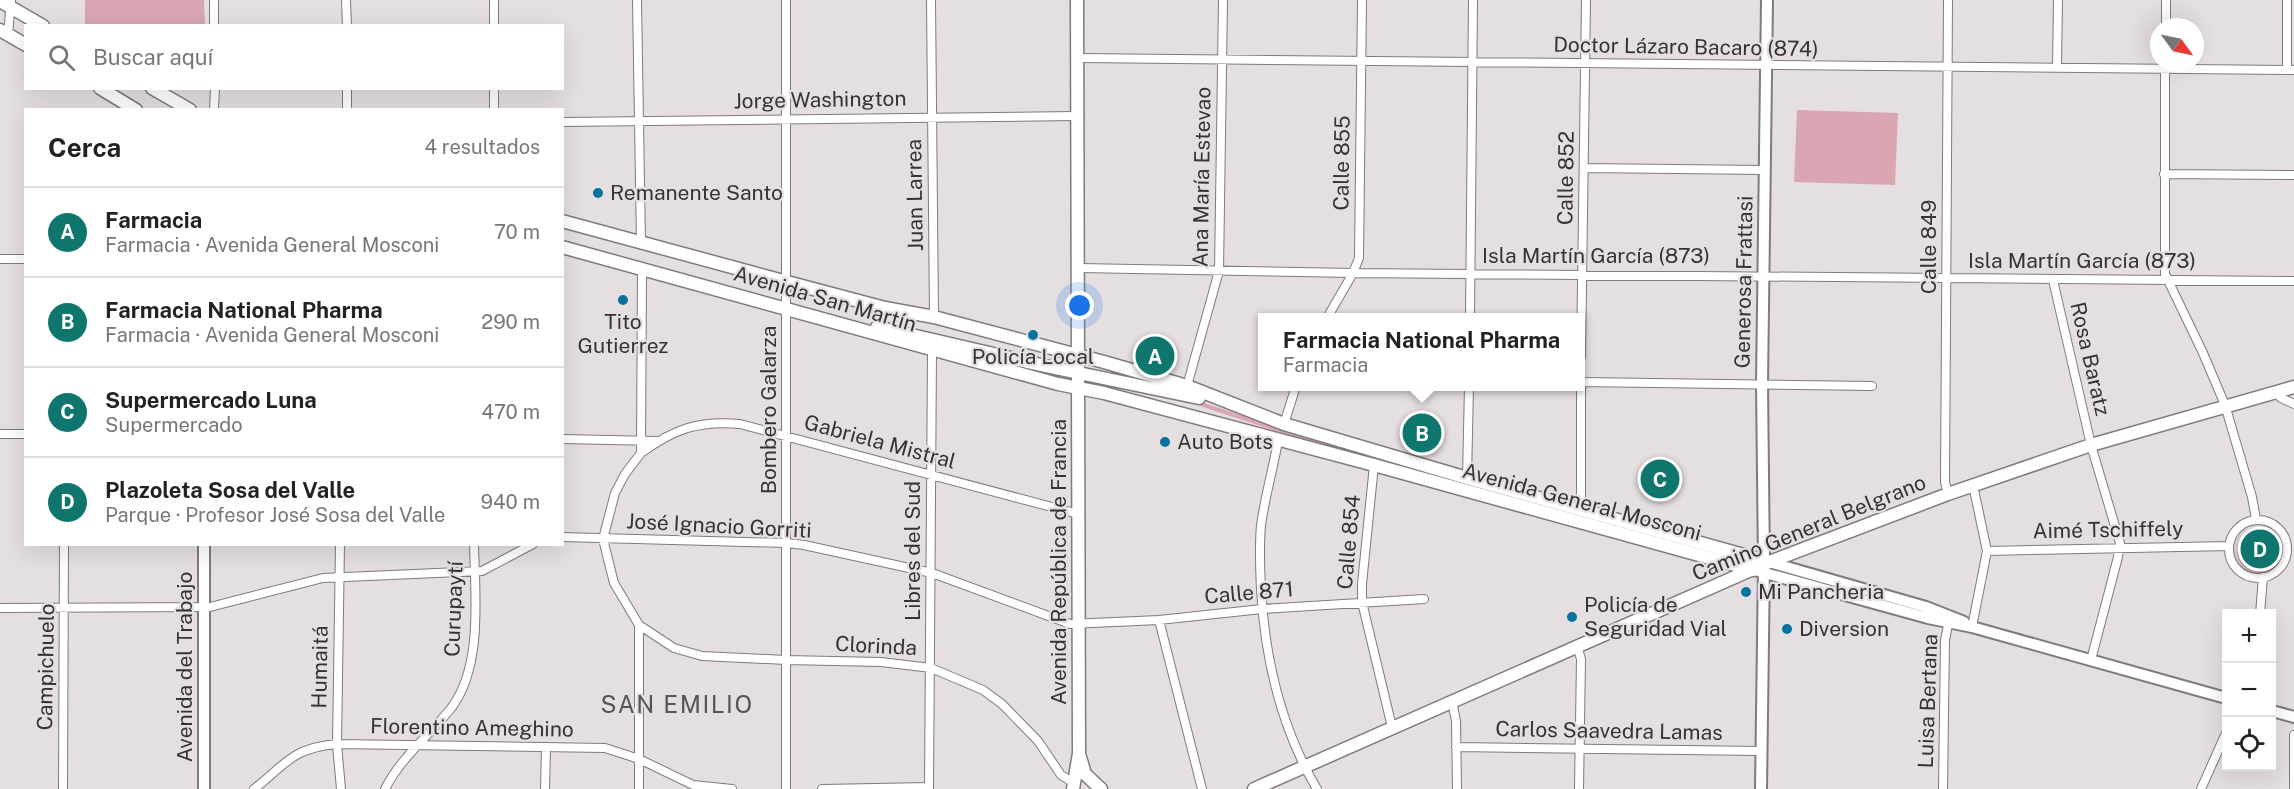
<!DOCTYPE html>
<html lang="es">
<meta charset="utf-8">
<style>
body{margin:0;font-family:"Public Sans",sans-serif;background:#f6f6f6;color:#222}
.controls{position:absolute;right:18px;bottom:18px;display:grid;overflow:hidden;border-radius:0px;box-shadow:0 6px 24px #0002}
.controls button{width:54px;height:54px;display:grid;place-items:center;padding:0;border:0;border-bottom:2px solid #e0e0e0;background:#fff;color:#222;font:30px sans-serif}
.compass{position:absolute;left:2150px;top:18px;width:54px;height:54px;border-radius:50%;background:#fff;box-shadow:0 6px 24px #0002;rotate:123deg}
.you{position:absolute;left:1080px;top:306px;width:21px;height:21px;margin:-15px;border:4px solid #fff;border-radius:50%;background:#1a73e8;box-shadow:0 0 0 9px #1a73e833}
.badge{display:grid;place-items:center;width:39px;height:39px;border-radius:50%;background:#0f766e;color:#fff;font-size:20px;font-weight:700}
.pin{position:absolute;translate:-50% -50%;border:3px solid #fff;box-shadow:0 2px 6px #0006}
.popup{position:absolute;left:1258px;top:313px;width:327px;height:78px;box-sizing:border-box;display:grid;place-content:center;border-radius:0px;background:#fff;filter:drop-shadow(0 2px 4px #0005);font-size:20px;white-space:nowrap;color:#767676}
.popup b{font-size:22px;color:#222}
.popup::after{content:'';position:absolute;left:50%;top:100%;margin-left:-12px;border:12px solid transparent;border-top-color:#fff}
.list{margin:0;padding:0;list-style:none}
h2{display:flex;justify-content:space-between;align-items:center;height:78px;margin:0;padding:0 24px;font-size:26px}
h2 small{font-size:20px;font-weight:400;color:#767676}
.list li{display:grid;grid-template-columns:39px 1fr auto;gap:18px;align-items:center;box-sizing:border-box;height:90px;padding:0 24px;border-top:2px solid #e0e0e0}
.list b{display:block;font-size:22px;white-space:nowrap}
.list p{margin:0;font-size:20px;white-space:nowrap;color:#767676}
.list em{font-size:20px;font-style:normal;color:#767676}
.icon{flex:none;width:33px;height:33px;fill:none;stroke:currentColor;stroke-width:2;stroke-linecap:round;stroke-linejoin:round}
.map{position:relative;flex:none;width:2294px;height:789px;overflow:hidden}
.search{position:absolute;background:#fff;box-shadow:0 6px 24px #0002;left:24px;top:24px;width:540px;height:66px;display:flex;align-items:center;gap:15px;box-sizing:border-box;padding:0 21px;border-radius:0px;color:#767676;font-size:22px}
.panel{position:absolute;background:#fff;box-shadow:0 6px 24px #0002;left:24px;top:108px;width:540px;height:438px;border-radius:0px}
.map>svg:first-child{display:block}
.green{fill:#d9a6b2}
.lines{fill:none;stroke-linecap:round;stroke-linejoin:round}
.minor-casing{stroke:#807a7b;stroke-width:10}
.secondary-casing{stroke:#807a7b;stroke-width:14}
.primary-casing{stroke:#807a7b;stroke-width:15}
.minor{stroke:#fff;stroke-width:8}
.secondary{stroke:#fff;stroke-width:10}
.primary{stroke:#fff;stroke-width:12}
.poi-dot{fill:#05739e;stroke:#e6dfe1;stroke-width:2}
.labels{text-anchor:middle;stroke-width:4.5;stroke-linejoin:round;paint-order:stroke}
.street-label{font-size:21px;fill:#363334;stroke:#e6dfe1}
.poi-label{font-size:21px;fill:#363334;stroke:#e6dfe1;text-anchor:start}
.quarter-label{font-size:24px;letter-spacing:1.5px;fill:#595355;stroke:#e6dfe1}
</style>
<div class="map">
<svg width="2294" height="789" viewBox="0 0 2294 789">
<rect width="100%" height="100%" fill="#e6dfe1"/>
<!-- green -->
<path class="green" d="M85 0H204L205 25H85Z
M1797 110 1898 113 1895 185 1794 182Z
M1198 401 1280 428 1752 560 1751 564 1282 433 1200 406 1196 403Z
M2237 550a23 23 0 1 1 46 0a23 23 0 1 1-46 0Z"/>
<g class="lines">
<!-- minor casing -->
<g class="minor-casing">
<path id="minor" d="M214 0V26
M346 0 347 26
M494 0V26
M637 0 641 243
M786 0V789
M931 0 934 317
M2166 27V0
M8 35 11 0
M1079 58 2294 70
M2165 63V274L2203 353 2225 405 2252 497 2256 519
M2057 67 2058 0
M2287 70V0
M347 88V110
M494 88V110
M214 110 215 88
M562 122 1077 116
M1584 168 1765 170
M2164 174 2294 175
M0 259H26
M1079 268 1353 273 2294 281
M2053 280 2091 445 2120 543 2118 557 2091 660
M1327 318 1353 273 1359 258 1362 0
M1470 318 1473 0
M1581 357 1586 0
M1581 382 1872 386
M1187 386 1219 271 1223 0
M1581 386V509
M2275 392 2281 398 2294 404
M1284 424 1296 386
M0 434H26
M562 439 657 441
M1278 441C1273 469 1265 497 1261 525 1259 547 1260 568 1261 589 1265 660 1281 728 1317 789
M641 453C674 429 699 420 740 424L1078 514
M1374 465 1362 584V602L1392 727
M1467 478 1469 386
M1948 494 1945 482 1948 0
M2229 549a29 29 0 1 1 58 0a29 29 0 1 1-58 0Z
M562 537 786 543 804 545 932 573 1070 624 1159 620 1262 609 1424 599
M340 544 337 744 341 789
M1987 551 2229 546
M0 608 210 607 323 578 482 571 533 544
M2260 614 2263 577
M1159 620 1202 789
M639 625 674 648 702 656 786 660 881 662 931 668 983 690 1002 704 1038 741 1061 775 1074 783
M1972 627 1987 551 1973 485
M1577 646 1581 659 1579 789
M1452 701 1456 721 1457 789
M1456 747 1761 751
M63 789 64 544
M254 789C286 764 292 748 337 744L605 748 639 759 693 785 732 789
M385 789C401 757 430 735 452 707 483 665 475 594 474 544
M545 789 546 747
M639 789V625L614 583 603 539 615 493 625 474 641 453 642 268
M822 789 928 787
M929 789 932 350
M1943 789 1945 640 1949 620
M2201 789 2226 733
M2294 789V735"/>
</g>
<!-- secondary casing -->
<g class="secondary-casing">
<path id="secondary" d="M1769 562 1926 607 1964 622
M1758 571 1928 618 1972 627 2226 698
M2272 711 2294 717
M204 789V544
M1761 789 1764 565 1762 384 1767 0"/>
</g>
<!-- primary casing -->
<g class="primary-casing">
<path id="primary" d="M0 1 43 26
M0 30 26 45
M100 88 136 110
M152 88 190 110
M562 221 787 282 885 308 934 317 1104 362 1187 386 1284 424 1467 478 1769 562
M562 247 1058 384 1104 393 1374 465 1753 570
M877 327 1045 366 1199 398
M1080 757 1085 774 1101 789
M1073 789 1079 753 1077 0
M1254 789 1769 562 1948 494 2091 445 2294 387"/>
</g>
<!-- minor -->
<use href="#minor" class="minor"/>
<!-- secondary -->
<use href="#secondary" class="secondary"/>
<!-- primary -->
<use href="#primary" class="primary"/>
</g>
<!-- markers -->
<g class="poi-dot">
<circle cx="598" cy="193" r="6"/>
<circle cx="623" cy="300" r="6"/>
<circle cx="1033" cy="335" r="6"/>
<circle cx="1165" cy="442" r="6"/>
<circle cx="1746" cy="592" r="6"/>
<circle cx="1572" cy="617" r="6"/>
<circle cx="1787" cy="629" r="6"/>
</g>
<g class="labels">
<!-- street labels -->
<g class="street-label">
<text transform="translate(1686 47) rotate(1)" y="7">Doctor Lázaro Bacaro (874)</text>
<text transform="translate(820 100) rotate(-1)" y="7">Jorge Washington</text>
<text transform="translate(1342 163) rotate(-89)" y="7">Calle 855</text>
<text transform="translate(1202 177) rotate(-89)" y="7">Ana María Estevao</text>
<text transform="translate(1566 178) rotate(-89)" y="7">Calle 852</text>
<text transform="translate(915 195) rotate(-91)" y="7">Juan Larrea</text>
<text transform="translate(1929 247) rotate(-90)" y="7">Calle 849</text>
<text x="1596" y="263">Isla Martín García (873)</text>
<text x="2082" y="268">Isla Martín García (873)</text>
<text transform="translate(1744 282) rotate(-89)" y="7">Generosa Frattasi</text>
<text transform="translate(825 299) rotate(16)" y="7">Avenida San Martín</text>
<text transform="translate(2090 359) rotate(77)" y="7">Rosa Baratz</text>
<text transform="translate(769 410) rotate(-90)" y="7">Bombero Galarza</text>
<text transform="translate(880 442) rotate(15)" y="7">Gabriela Mistral</text>
<text transform="translate(1582 502) rotate(15)" y="7">Avenida General Mosconi</text>
<text transform="translate(719 526) rotate(3)" y="7">José Ignacio Gorriti</text>
<text transform="translate(1809 528) rotate(-22)" y="7">Camino General Belgrano</text>
<text transform="translate(2108 530) rotate(-1)" y="7">Aimé Tschiffely</text>
<text transform="translate(1349 542) rotate(-85)" y="7">Calle 854</text>
<text transform="translate(913 551) rotate(-90)" y="7">Libres del Sud</text>
<text transform="translate(1059 562) rotate(-90)" y="7">Avenida República de Francia</text>
<text transform="translate(1249 593) rotate(-5)" y="7">Calle 871</text>
<text transform="translate(454 609) rotate(-88)" y="7">Curupaytí</text>
<text transform="translate(876 646) rotate(3)" y="7">Clorinda</text>
<text transform="translate(46 667) rotate(-89)" y="7">Campichuelo</text>
<text transform="translate(185 667) rotate(-90)" y="7">Avenida del Trabajo</text>
<text transform="translate(320 667) rotate(-89)" y="7">Humaitá</text>
<text transform="translate(1928 701) rotate(-88)" y="7">Luisa Bertana</text>
<text transform="translate(472 728) rotate(1)" y="7">Florentino Ameghino</text>
<text transform="translate(1609 731) rotate(1)" y="7">Carlos Saavedra Lamas</text>
</g>
<!-- poi labels -->
<g class="poi-label">
<text x="610" y="200">Remanente Santo</text>
<text x="623" y="329" text-anchor="middle">Tito<tspan x="623" dy="24">Gutierrez</tspan></text>
<text x="1033" y="364" text-anchor="middle">Policía Local</text>
<text x="1177" y="449">Auto Bots</text>
<text x="1758" y="599">Mi Pancheria</text>
<text x="1584" y="612">Policía de<tspan x="1584" dy="24">Seguridad Vial</tspan></text>
<text x="1799" y="636">Diversion</text>
</g>
<!-- quarter labels -->
<g class="quarter-label">
<text x="677" y="713">SAN EMILIO</text>
</g>
</g>
</svg>
<div class="controls">
<button>+</button>
<button>−</button>
<button><svg class="icon" aria-label="locate" viewBox="0 0 24 24"><circle cx="12" cy="12" r="6"/><path d="M12 2v4M12 18v4M2 12h4M18 12h4"/></svg></button>
</div>
<svg class="compass" viewBox="-18 -18 36 36"><path d="M0-13l5 13h-10z" fill="#e53935"/><path d="M0 13l5-13h-10z" fill="#767676"/></svg>
<div class="you"></div>
<div class="pin badge" style="left:1155px;top:356px">A</div>
<div class="pin badge" style="left:1422px;top:433px">B</div>
<div class="popup"><b>Farmacia National Pharma</b>Farmacia</div>
<div class="pin badge" style="left:1660px;top:479px">C</div>
<div class="pin badge" style="left:2260px;top:549px">D</div>
<div class="search"><svg class="icon" aria-label="search" viewBox="0 0 24 24"><circle cx="10" cy="10" r="6"/><path d="M15 15l6 6"/></svg>Buscar aquí</div>
<section class="panel">
<h2>Cerca<small>4 resultados</small></h2>
<ul class="list">
<li><span class="badge">A</span><div><b>Farmacia</b><p>Farmacia · Avenida General Mosconi</p></div><em>70 m</em></li>
<li><span class="badge">B</span><div><b>Farmacia National Pharma</b><p>Farmacia · Avenida General Mosconi</p></div><em>290 m</em></li>
<li><span class="badge">C</span><div><b>Supermercado Luna</b><p>Supermercado</p></div><em>470 m</em></li>
<li><span class="badge">D</span><div><b>Plazoleta Sosa del Valle</b><p>Parque · Profesor José Sosa del Valle</p></div><em>940 m</em></li>
</ul>
</section>
</div>
